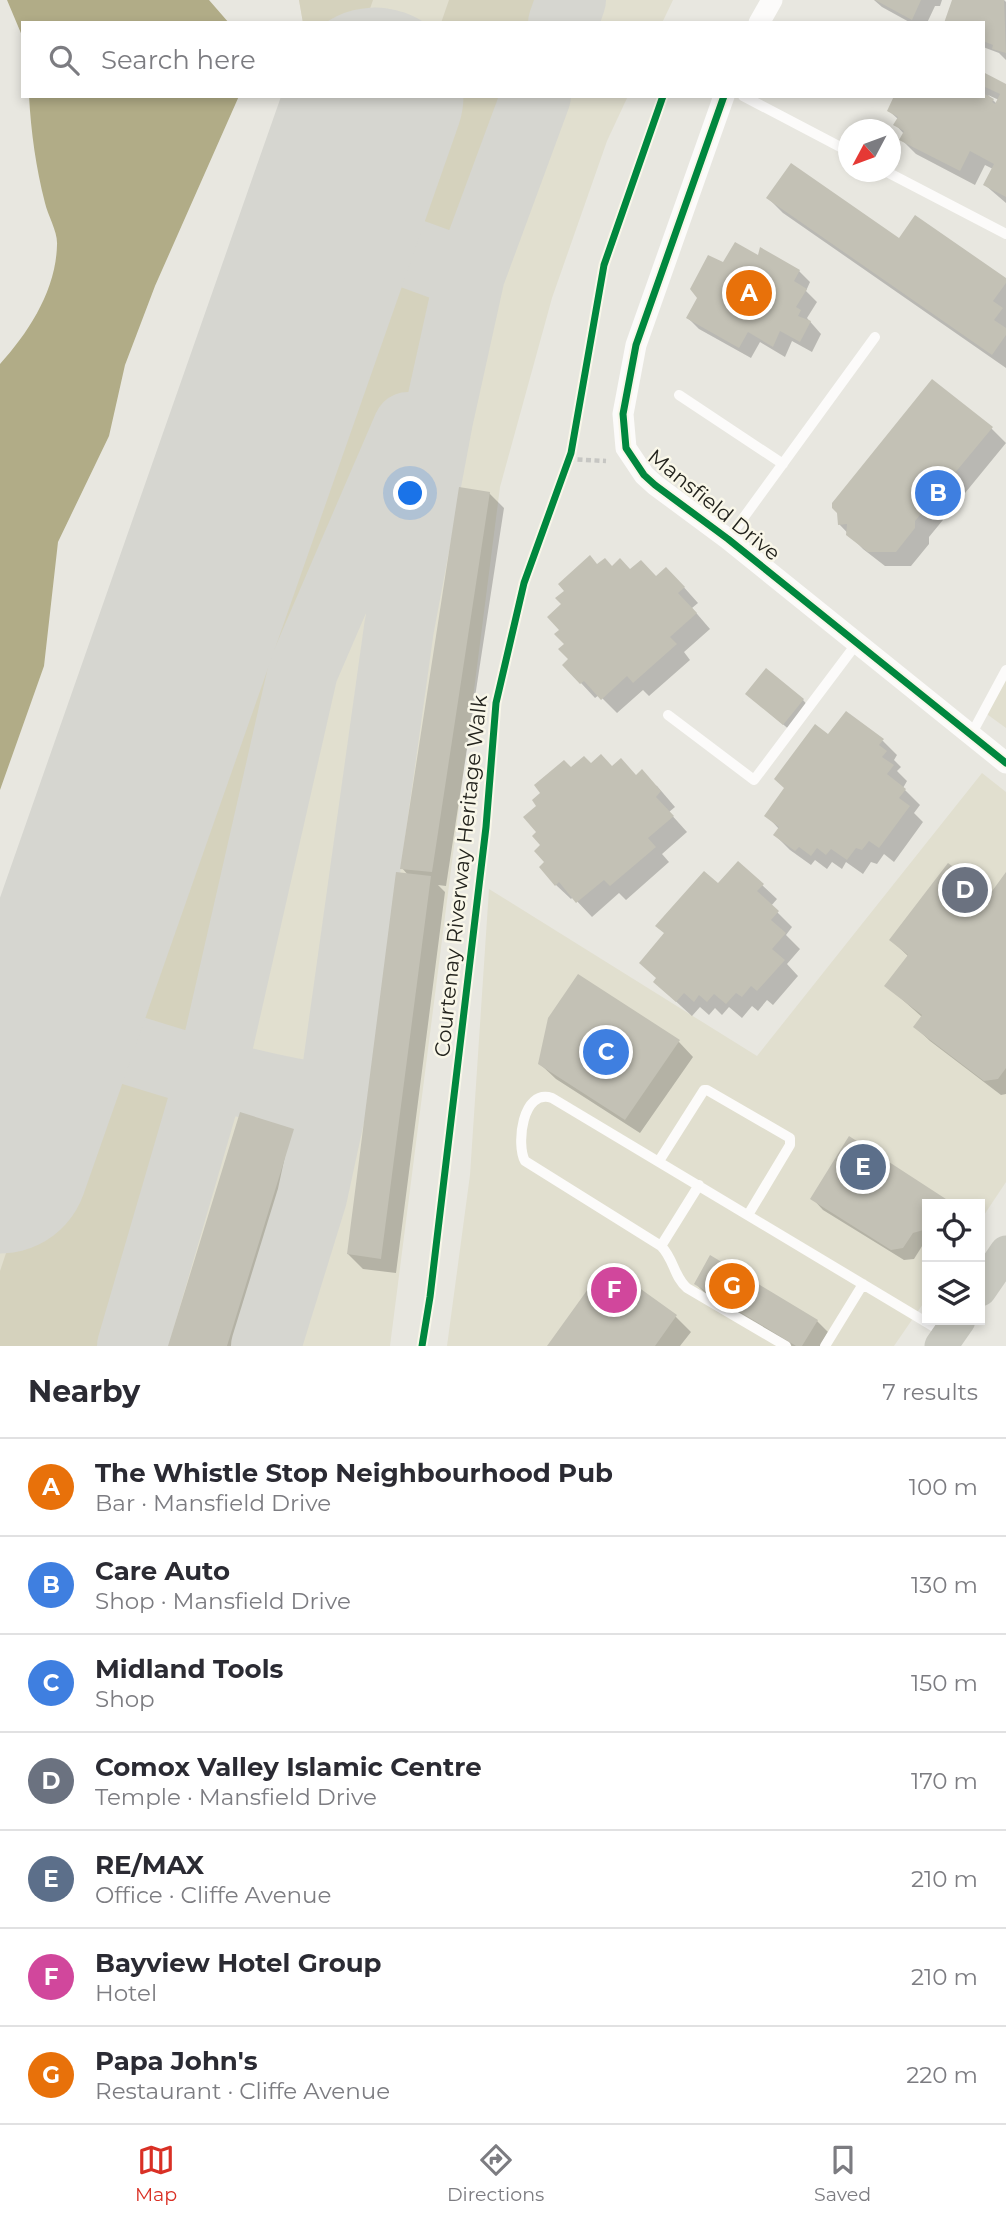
<!DOCTYPE html>
<meta charset="utf-8">
<style>
body{margin:0;font-family:Montserrat,sans-serif;background:#f7f7f7;color:#2b2b33}
.controls{position:absolute;right:21px;bottom:21px;display:grid;overflow:hidden;border-radius:0px;box-shadow:0 4px 10px #0003}
.controls button{width:63px;height:63px;display:grid;place-items:center;padding:0;border:0;border-bottom:2px solid #e1e1e2;background:#fff;color:#2b2b33;font:35px sans-serif}
.compass{position:absolute;left:838px;top:119px;width:63px;height:63px;border-radius:50%;background:#fff;box-shadow:0 4px 10px #0003;rotate:229deg}
.you{position:absolute;left:411px;top:494px;width:24px;height:24px;margin:-18px;border:5px solid #fff;border-radius:50%;background:#1a73e8;box-shadow:0 0 0 10px #1a73e833}
.badge{display:grid;place-items:center;width:46px;height:46px;border-radius:50%;background:#d93025;color:#fff;font-size:23px;font-weight:700}
.pin{position:absolute;translate:-50% -50%;border:4px solid #fff;box-shadow:0 2px 7px #0006}
.list{margin:0;padding:0;list-style:none}
h2{display:flex;justify-content:space-between;align-items:center;height:91px;margin:0;padding:0 28px;font-size:30px}
h2 small{font-size:23px;font-weight:400;color:#7c7c81}
.list li{display:grid;grid-template-columns:46px 1fr auto;gap:21px;align-items:center;box-sizing:border-box;height:98px;padding:0 28px;border-top:2px solid #e1e1e2}
.list b{display:block;font-size:26px;white-space:nowrap}
.list p{margin:0;font-size:23px;white-space:nowrap;color:#7c7c81}
.list em{font-size:23px;font-style:normal;color:#7c7c81}
.icon{flex:none;width:38px;height:38px;fill:none;stroke:currentColor;stroke-width:2;stroke-linecap:round;stroke-linejoin:round}
.map{position:relative;flex:none;width:1006px;height:1346px;overflow:hidden}
.search{position:absolute;background:#fff;box-shadow:0 4px 10px #0003;left:21px;right:21px;top:21px;height:77px;display:flex;align-items:center;gap:18px;box-sizing:border-box;padding:0 24px;border-radius:0px;color:#7c7c81;font-size:26px}
.sheet{height:777px;background:#fff}
nav{display:flex;justify-content:space-around;align-items:center;box-sizing:border-box;height:98px;border-top:2px solid #e1e1e2;background:#fff;font-size:19px;color:#7c7c81}
nav a{display:grid;justify-items:center;gap:4px}
nav .on{color:#d93025}
.map>svg:first-child{display:block}
.built{fill:#e1dfcf}
.green{fill:#d5d2bd}
.water{fill:#b1ac87}
.shadow{fill:#0003;fill-rule:evenodd}
.lines{fill:none;stroke-linecap:round;stroke-linejoin:round}
.taxiway{stroke:#d6d6d0;stroke-width:70}
.runway{stroke:#d6d6d0;stroke-width:177}
.building{fill:#c3c1b5}
.path{stroke:#c6c6c3;stroke-width:4.5;stroke-dasharray:5 3.5;stroke-linecap:butt}
.lane{stroke:#fcfbfa;stroke-width:10}
.street{stroke:#fcfbfa;stroke-width:21}
.primary{stroke:#c8c8bf;stroke-width:33}
.cycleway-casing{stroke:#f9f7e9;stroke-width:11}
.cycleway{stroke:#00873e;stroke-width:7}
.labels{text-anchor:middle;stroke-width:5;stroke-linejoin:round;paint-order:stroke}
.street-label{font-size:21px;fill:#23231d;stroke:#f9f7e9}
</style>
<div class="map">
<svg width="1006" height="1346" viewBox="0 0 1006 1346">
<rect width="100%" height="100%" fill="#e8e7e0"/>
<!-- built -->
<path class="built" d="M299 0H673L662 23H303Z
M287 96H628L607 141 552 298 500 487 390 1346H0V903Z
M1006 670V728L984 712Z
M982 773 1006 792V1182L980 1221V1204H927V1298L894 1346H447L470 1175 489 889 757 1056Z"/>
<!-- green -->
<path class="green" d="M299 0H373L365 23H303Z
M449 0H562L554 23H441Z
M287 96H339L0 1053V903Z
M415 96H528L474 248 463 261 453 263 381 236 369 217Z
M365 257C394 263 428 269 452 289L450 310 292 673 202 1057 96 1027 88 1019 89 1009 349 270Z
M86 1050 187 1079 194 1087 197 1099 124 1346H0V1271L69 1066 77 1055Z"/>
<!-- water -->
<path class="water" d="M7 0H209L229 23H23V38Z
M29 96H239L155 286 125 365 109 436 58 542 44 666 0 790V364C29 332 56 290 57 245 58 232 48 216 45 203 36 168 31 132 29 96Z"/>
<!-- shadow -->
<path class="shadow" d="M874 0H942L940 6H935L927 23H911L882 7Z
M954 0H1004L1006 2V60L999 53 983 47V23Z
M983 74 1006 86V203L985 185 993 169 985 165 975 185 916 154 901 139 904 134 895 124 898 119 889 111 983 96ZM988 95 999 100 997 104Z
M768 198 899 240 1006 280V368L783 213Z
M759 257 799 271 810 282 806 291 817 302 807 318 821 334 812 352 792 341 785 357 760 342 751 358 699 329 688 318 724 265Z
M991 428 1006 443 929 537V544L911 566H885L863 549 839 524V513Z
M489 493 504 508 446 886 438 885 445 892 396 1273 363 1269 348 1254 408 875 402 868Z
M598 566 681 584 698 603 692 608 710 629 684 652 690 660 649 696 643 690 617 713 599 695 595 698 581 683 566 644Z
M803 700 810 708 791 731 755 701Z
M829 737 883 741 897 755 894 760 901 767 897 771 907 781 903 788 920 805 914 813 923 822 894 862 884 854 877 864 871 862 863 874 846 862 842 869 832 862 827 869 815 860 811 865 790 850 775 835 779 829 766 815Z
M591 765 613 768 657 786 675 807 669 812 687 832 662 854 669 862 626 900 619 893 592 917 573 897 571 899 556 885 543 845 571 769Z
M1006 875V1094L1001 1095 930 1041 915 1027 922 1017 887 986 909 957 891 940 990 897Z
M719 885H762L777 899 771 906 792 927 786 935 800 949 787 964 798 976 773 1005 767 1000 758 1011 752 1006 742 1018 729 1007 722 1015 715 1008 709 1015 700 1007 692 1016 670 996Z
M679 1042 693 1057 640 1133 556 1079 540 1064Z
M293 1130 308 1145 246 1346H169Z
M812 1198 947 1203 949 1204H927V1243H924L914 1259 904 1260 823 1210Z
M606 1266 676 1317 691 1332 680 1346H549Z
M696 1284 817 1321 828 1332 820 1346H792L707 1295Z"/>
<g class="lines">
<!-- taxiway -->
<path class="taxiway" d="M563 23 571 0
M330 224 470 275
M50 1024C143 1054 236 1086 333 1100
M132 1346 211 1075 303 671 408 427
M266 1346 312 1197 333 1100 399 628 438 420 470 275 536 96"/>
<!-- runway -->
<path class="runway" d="M0 1165 375 96"/>
</g>
<!-- building -->
<path class="building" d="M875 0H921L912 20Z
M952 0H1004L1006 53 992 49 993 45 983 41V23H944Z
M983 72 1006 84V197L983 185 994 164 970 151 960 171 899 140 904 131 893 125 898 117 887 111 894 96H983V93L994 99 992 102 995 104 1000 94 983 86Z
M791 163 899 238 915 215 1006 278V283L993 301 1003 308 994 320 1006 328V335L992 355 766 198Z
M735 242 758 255 760 247 800 270 794 281 807 289 796 307 801 310 798 316 811 321 800 342 780 331 773 347 748 332 739 348 686 318 697 298 690 289 708 255 723 262Z
M932 379 993 427 915 521V528L896 552H868L846 535 847 524 838 525 837 513 832 508V503Z
M459 487 490 492 432 872 400 869Z
M590 555 597 564 605 558 612 566 620 558 630 569 641 560 656 576 666 567 685 587 678 593 697 613 670 637 677 644 633 683 627 676 601 700 584 681 580 684 562 665 568 659 558 649 564 644 554 634 559 630 547 617 561 604 555 598 564 591 558 584Z
M766 668 804 699 783 725 745 694Z
M846 711 884 739 879 745 887 751 882 757 894 765 887 774 906 789 899 798 910 806 879 848 869 841 862 850 856 848 847 860 831 849 826 855 817 848 811 856 799 847 795 851 773 835 779 827 764 816 784 788 774 779 815 724 828 734Z
M601 754 612 766 621 758 636 775 642 769 661 791 656 797 674 816 648 838 656 847 610 886 604 880 576 903 559 882 555 886 539 867 544 862 534 851 540 845 532 836 536 832 523 817 536 806 532 800 540 793 534 785 564 760 571 767 584 756 591 763Z
M738 861 764 884 757 891 779 911 771 920 786 933 772 949 785 960 757 991 751 986 742 997 736 993 726 1004 714 994 707 1002 699 995 694 1002 684 993 676 1002 653 982 656 978 639 963 664 933 655 926 704 871 718 883Z
M948 863 990 894 1006 872V1068L998 1079 984 1081 913 1027 922 1015 884 986 908 955 889 940Z
M396 872 431 876 381 1259 347 1254Z
M578 974 680 1040 625 1120 538 1064 548 1018Z
M240 1112 294 1129 227 1346H168Z
M849 1136 949 1201 947 1204H927V1229L913 1233 903 1248 891 1250 810 1199Z
M710 1255 818 1320 802 1346H796L694 1284Z
M606 1264 677 1315 655 1346H547Z"/>
<g class="lines">
<!-- path -->
<path class="path" d="M569 459 606 461"/>
<!-- lane -->
<path class="lane" d="M743 96 848 151
M887 172 1006 234
M679 395 783 464
M728 539 875 337
M668 715 754 780 857 643
M971 735 1006 670
M659 1161 704 1090H707L790 1138V1145L748 1215
M661 1246 699 1185
M786 1346 687 1288C674 1277 674 1259 661 1246L525 1161C516 1145 522 1088 552 1098L946 1334
M825 1346 863 1284"/>
<!-- street -->
<path class="street" d="M759 23 772 0
M724 96 636 345 623 414 626 448 644 475 655 485 728 539 1006 763"/>
<!-- primary -->
<path class="primary" d="M980 1290 1006 1252
M941 1346 959 1320"/>
<!-- cycleway casing -->
<g class="cycleway-casing">
<path id="cycleway" d="M724 96 636 345 623 414 626 448 644 475 655 485 728 539 1006 763
M422 1346 430 1297 486 827 496 703 524 583 571 453 604 265 663 96"/>
</g>
<!-- cycleway -->
<use href="#cycleway" class="cycleway"/>
</g>
<g class="labels">
<!-- street labels -->
<g class="street-label">
<text transform="translate(714 505) rotate(39)" y="7">Mansfield Drive</text>
<text transform="translate(461 876) rotate(-84)" y="7">Courtenay Riverway Heritage Walk</text>
</g>
</g>
</svg>
<div class="controls">
<button><svg class="icon" aria-label="locate" viewBox="0 0 24 24"><circle cx="12" cy="12" r="6"/><path d="M12 2v4M12 18v4M2 12h4M18 12h4"/></svg></button>
<button><svg class="icon" aria-label="layers" viewBox="0 0 24 24"><path d="M12 4l9 5-9 5-9-5zM3 14l9 5 9-5"/></svg></button>
</div>
<svg class="compass" viewBox="-18 -18 36 36"><path d="M0-13l5 13h-10z" fill="#e53935"/><path d="M0 13l5-13h-10z" fill="#7c7c81"/></svg>
<div class="you"></div>
<div class="pin badge" style="left:749px;top:293px;background:#e8710a">A</div>
<div class="pin badge" style="left:938px;top:493px;background:#3f7fe0">B</div>
<div class="pin badge" style="left:606px;top:1052px;background:#3f7fe0">C</div>
<div class="pin badge" style="left:965px;top:890px;background:#6b7280">D</div>
<div class="pin badge" style="left:863px;top:1167px;background:#5c6f8a">E</div>
<div class="pin badge" style="left:614px;top:1290px;background:#d1479c">F</div>
<div class="pin badge" style="left:732px;top:1286px;background:#e8710a">G</div>
<div class="search"><svg class="icon" aria-label="search" viewBox="0 0 24 24"><circle cx="10" cy="10" r="6"/><path d="M15 15l6 6"/></svg>Search here</div>
</div>
<section class="sheet">
<h2>Nearby<small>7 results</small></h2>
<ul class="list">
<li><span class="badge" style="background:#e8710a">A</span><div><b>The Whistle Stop Neighbourhood Pub</b><p>Bar · Mansfield Drive</p></div><em>100 m</em></li>
<li><span class="badge" style="background:#3f7fe0">B</span><div><b>Care Auto</b><p>Shop · Mansfield Drive</p></div><em>130 m</em></li>
<li><span class="badge" style="background:#3f7fe0">C</span><div><b>Midland Tools</b><p>Shop</p></div><em>150 m</em></li>
<li><span class="badge" style="background:#6b7280">D</span><div><b>Comox Valley Islamic Centre</b><p>Temple · Mansfield Drive</p></div><em>170 m</em></li>
<li><span class="badge" style="background:#5c6f8a">E</span><div><b>RE/MAX</b><p>Office · Cliffe Avenue</p></div><em>210 m</em></li>
<li><span class="badge" style="background:#d1479c">F</span><div><b>Bayview Hotel Group</b><p>Hotel</p></div><em>210 m</em></li>
<li><span class="badge" style="background:#e8710a">G</span><div><b>Papa John's</b><p>Restaurant · Cliffe Avenue</p></div><em>220 m</em></li>
</ul>
</section>
<nav>
<a class="on"><svg class="icon" aria-label="map" viewBox="0 0 24 24"><path d="M3 6l6-2 6 2 6-2v14l-6 2-6-2-6 2zM9 4v14M15 6v14"/></svg>Map</a>
<a><svg class="icon" aria-label="directions" viewBox="0 0 24 24"><path d="M12 3l9 9-9 9-9-9zM9 14v-3h6M13 9l2 2-2 2"/></svg>Directions</a>
<a><svg class="icon" aria-label="saved" viewBox="0 0 24 24"><path d="M7 4h10v16l-5-4-5 4z"/></svg>Saved</a>
</nav>
